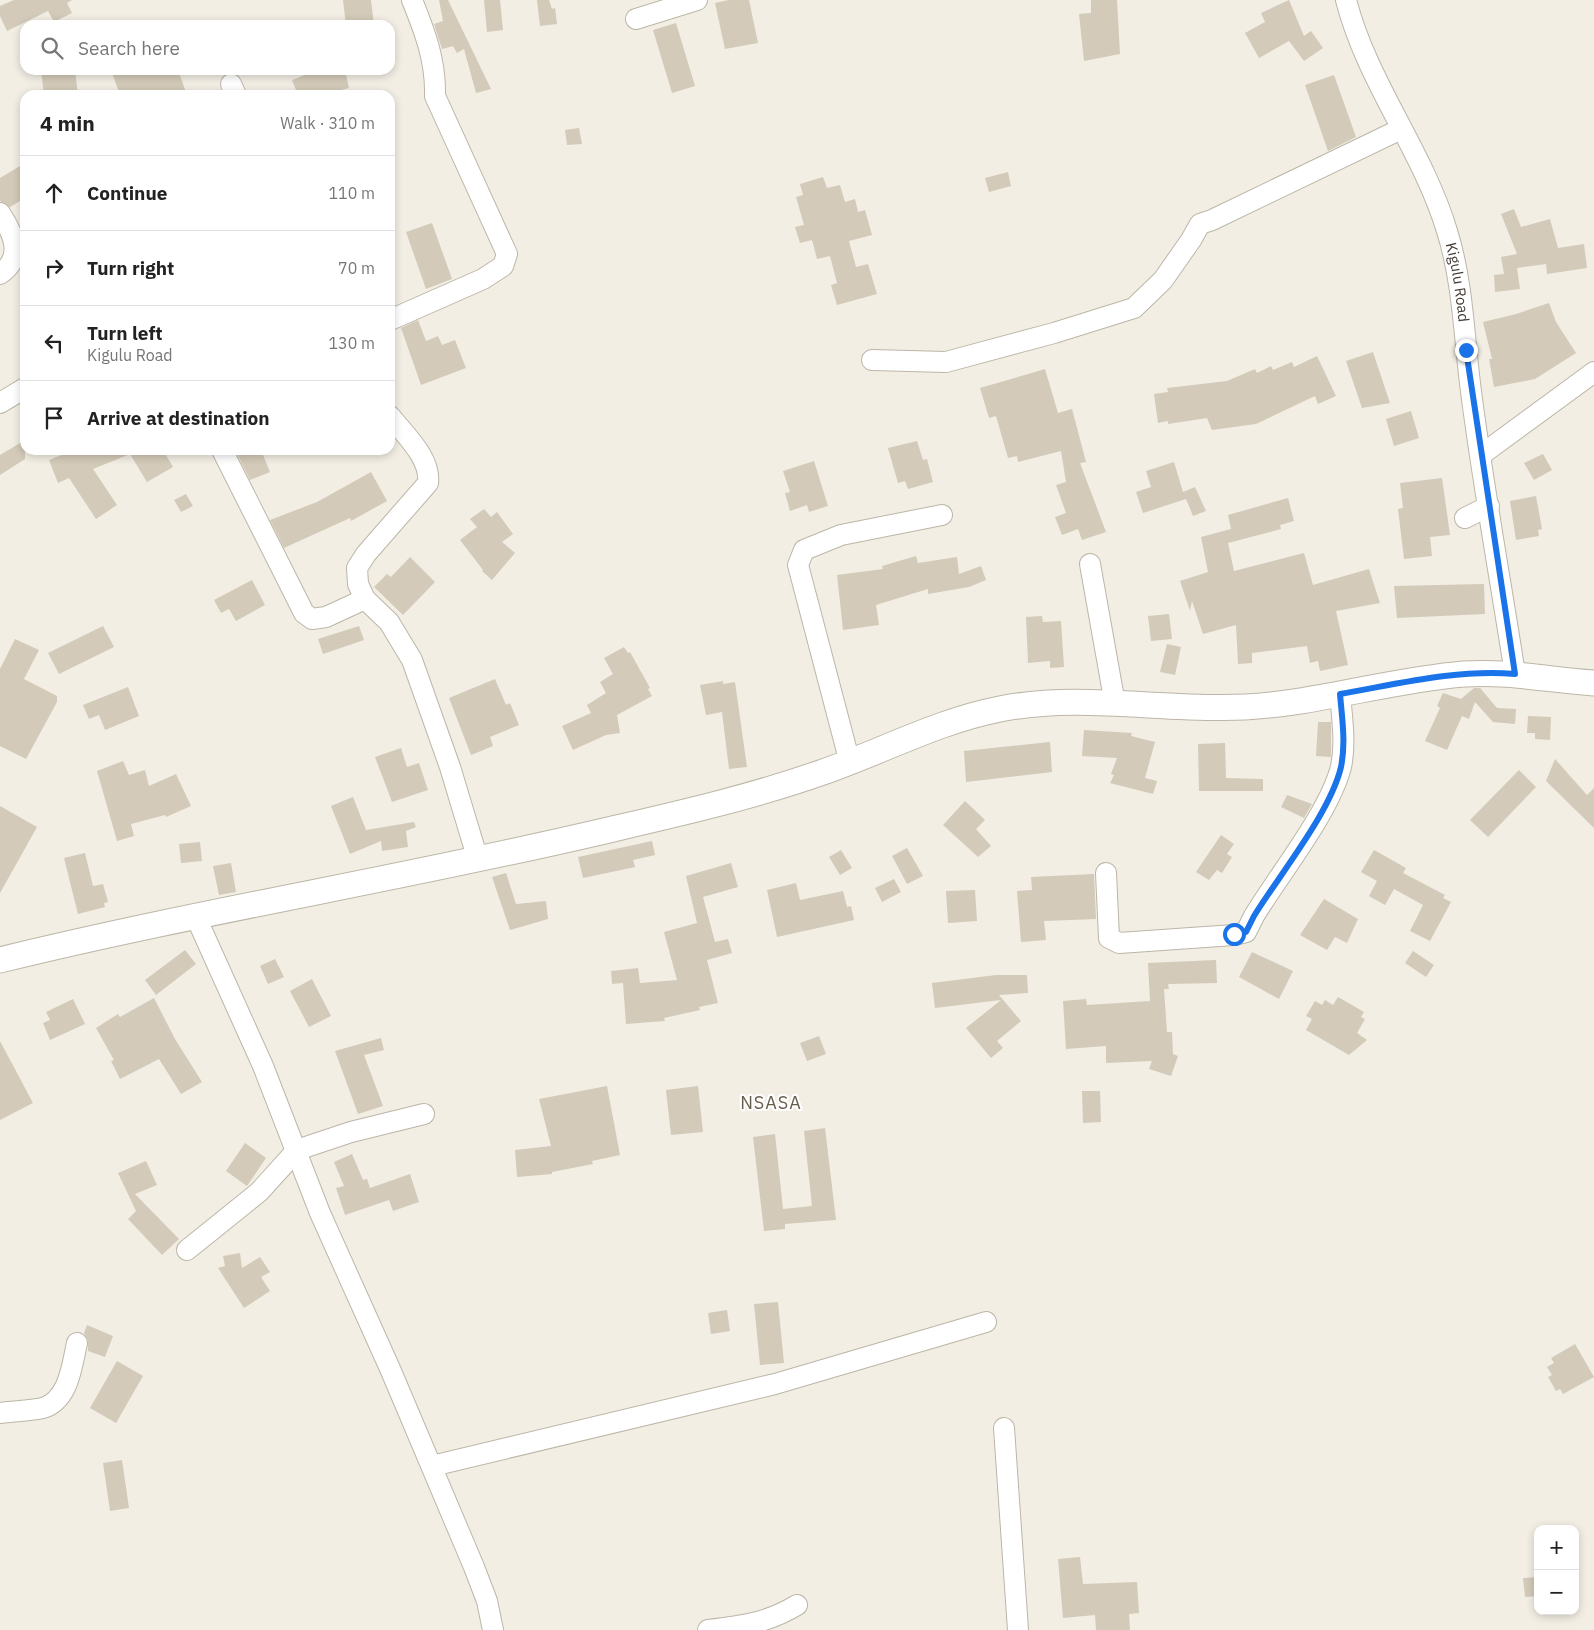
<!DOCTYPE html>
<meta charset="utf-8">
<style>
body{margin:0;font-family:"IBM Plex Sans",sans-serif;background:#f2f2f2;color:#222}
.controls{position:absolute;right:15px;bottom:15px;display:grid;overflow:hidden;border-radius:10px;box-shadow:0 2px 8px #0003}
.controls button{width:45px;height:45px;display:grid;place-items:center;padding:0;border:0;border-bottom:1px solid #e0e0e0;background:#fff;color:#222;font:25px sans-serif}
.stop{position:absolute;width:15px;height:15px;margin:-11px;border:4px solid #1a73e8;border-radius:50%;background:#fff}
.stop.end{background:#1a73e8;border-color:#fff;box-shadow:0 1px 5px #0008}
.list{margin:0;padding:0;list-style:none}
h2{display:flex;justify-content:space-between;align-items:center;height:65px;margin:0;padding:0 20px;font-size:21px}
h2 small{font-size:16px;font-weight:400;color:#767676}
.list li{display:grid;grid-template-columns:32px 1fr auto;gap:15px;align-items:center;box-sizing:border-box;height:75px;padding:0 20px;border-top:1px solid #e0e0e0}
.list b{display:block;font-size:19px;white-space:nowrap}
.list p{margin:0;font-size:16px;white-space:nowrap;color:#767676}
.list em{font-size:16px;font-style:normal;color:#767676}
.icon{flex:none;width:28px;height:28px;fill:none;stroke:currentColor;stroke-width:2;stroke-linecap:round;stroke-linejoin:round}
.map{position:relative;flex:none;width:1594px;height:1630px;overflow:hidden}
.search{position:absolute;background:#fff;box-shadow:0 2px 8px #0003;left:20px;top:20px;width:375px;height:55px;display:flex;align-items:center;gap:12px;box-sizing:border-box;padding:0 18px;border-radius:15px;color:#767676;font-size:19px}
.panel{position:absolute;background:#fff;box-shadow:0 2px 8px #0003;left:20px;top:90px;width:375px;height:365px;border-radius:15px}
.map>svg:first-child{display:block}
.building{fill:#d3cab9}
.lines{fill:none;stroke-linecap:round;stroke-linejoin:round}
.minor-casing{stroke:#bdb6a7;stroke-width:22}
.tertiary-casing{stroke:#bdb6a7;stroke-width:27}
.minor{stroke:#fff;stroke-width:20}
.tertiary{stroke:#fff;stroke-width:25}
.route{stroke:#1a73e8;stroke-width:6}
.labels{text-anchor:middle;stroke-width:4;stroke-linejoin:round;paint-order:stroke}
.street-label{font-size:15px;fill:#443e34;stroke:#fff}
.quarter-label{font-size:18px;letter-spacing:1px;fill:#675d4b;stroke:#fff}
</style>
<div class="map">
<svg width="1594" height="1630" viewBox="0 0 1594 1630">
<rect width="100%" height="100%" fill="#f2eee4"/>
<!-- building -->
<path class="building" d="M14 0H72L67 3 72 13 54 22 48 11 7 31 0 16V6Z
M343 0H371L374 25H346Z
M439 0H448L491 89 476 93 464 49 457 53 453 46 442 49 434 24 443 21Z
M484 0H500L503 30 487 32Z
M537 0H549L552 9 555 8 557 24 540 26Z
M729 0H749L758 43 725 49 715 3Z
M1091 0H1117L1120 54 1084 61 1079 14 1091 13Z
M1289 0 1304 36 1311 31 1323 48 1304 61 1289 41 1259 58 1245 33 1265 22 1261 13Z
M676 23 695 86 672 93 653 30Z
M41 70H75L78 95H44Z
M111 70H178L187 95H120Z
M317 70H345L349 88 321 95H298L292 80Z
M1334 75 1356 137 1328 151 1305 85Z
M579 128 582 144 567 145 565 130Z
M25 163V198L10 207 0 201V178Z
M1008 172 1011 186 989 192 985 178Z
M823 177 827 188 840 185 845 202 855 199 858 212 865 210 872 235 849 241 856 267 868 264 877 294 837 305 831 285 837 283 830 256 817 259 812 240 800 243 795 227 804 225 796 197 803 195 800 184Z
M1514 209 1521 227 1550 219 1558 248 1584 244 1587 268 1547 274 1546 264 1517 268 1520 289 1495 292 1494 275 1504 274 1501 257 1517 254 1501 214Z
M432 223 452 279 426 289 406 232Z
M1549 303 1556 322 1576 353 1535 379 1494 387 1489 359H1492L1483 322 1516 314Z
M418 320 426 341 438 336 442 345 455 340 466 368 421 385 401 328Z
M1373 352 1390 403 1362 408 1346 361Z
M1317 356 1336 396 1318 404 1315 396 1256 424 1212 430 1207 418 1168 424V421L1158 423 1154 394 1168 392 1167 388 1227 381 1255 369 1257 373 1271 366 1273 370 1292 362 1294 367Z
M1045 369 1058 413 1072 409 1086 462 1080 463 1106 532 1082 540 1078 529 1062 535 1055 517 1066 513 1056 485 1066 482 1061 451 1018 462 1017 456 1008 458 996 416 989 418 980 388Z
M1411 411 1419 438 1394 446 1386 419Z
M25 440V459L0 475V455Z
M917 441 923 460 927 459 933 482 908 489 905 481 898 483 888 448Z
M74 450H163L173 467 147 482 130 454 93 469 117 505 96 519 69 478 58 483 49 460Z
M235 450H261L270 472 250 480Z
M1543 454 1552 470 1534 480 1524 463Z
M814 461 828 506 809 512 807 505 790 511 785 493 790 492 783 471Z
M1174 462 1183 492 1195 487 1206 511 1193 516 1186 499 1143 513 1136 492 1151 487 1146 471Z
M371 472 387 501 351 521 350 518 284 548 270 520 317 502Z
M1442 478 1450 535 1430 537 1432 556 1404 559 1398 509 1403 508 1400 483Z
M186 494 193 506 181 512 174 500Z
M1536 496 1542 529 1538 530 1539 536 1516 540 1510 501Z
M1288 498 1294 521 1280 525 1281 529 1228 543 1234 571 1304 553 1313 585 1369 569 1380 603 1336 611 1348 665 1320 671 1318 661 1310 663 1307 646 1252 653V663L1238 664 1236 625 1203 634 1192 601 1190 611 1180 581 1208 572 1201 537 1231 529 1228 515Z
M484 509 491 517 497 512 513 534 502 542 515 553 492 580 482 571 483 570 460 540 477 527 470 519Z
M916 556 918 563 957 557 959 574 981 566 986 580 969 587 928 594V589L876 605 879 625 843 630 837 575 883 569 882 566Z
M410 557 435 582 403 615 374 587 387 574 391 577Z
M252 580 265 605 236 621 229 609 221 613 214 600Z
M1484 584 1485 614 1397 618 1394 586Z
M1169 614 1172 639 1151 641 1148 616Z
M1042 616 1043 622 1061 621 1064 667 1050 668V661L1028 663 1026 617Z
M103 626 114 647 59 674 48 653Z
M359 626 364 640 323 654 318 639Z
M15 639 39 650 24 679 57 696V702L26 759 0 746V669Z
M1167 644 1181 647 1175 675 1160 672Z
M624 647 628 653 630 652 650 688 648 689 652 696 617 715 620 733 606 735 573 750 562 726 591 713 587 705 606 693 600 682 613 674 604 658Z
M495 679 506 705 510 703 519 725 490 737 493 746 471 755 449 698Z
M723 681V684L735 682 747 767 729 769 722 712 706 715 700 685Z
M128 687 139 716 105 730 99 715 89 719 83 705Z
M1474 688H1481L1480 691 1481 689 1497 708 1516 709 1515 724 1493 722 1475 702 1469 719 1462 716 1447 750 1425 741 1440 708 1437 706 1443 693 1461 699Z
M1528 716 1551 717 1550 740 1535 739V733H1527Z
M1318 722H1331V757L1316 756Z
M1084 730 1132 733 1131 736 1155 742 1145 778 1157 781 1153 794 1110 783 1114 775 1111 774 1117 758 1082 756Z
M1050 742 1052 772 966 782 964 751Z
M1225 743 1226 778 1263 779V791H1199L1198 744Z
M401 748 407 767 419 763 428 790 392 802 375 757Z
M1555 759 1587 795 1594 788V828L1546 781Z
M123 761 129 775 145 770 149 786 176 774 191 806 166 817 165 815 131 824 134 836 117 841 97 771Z
M1519 770 1536 787 1488 837 1470 820Z
M1287 795 1312 804 1304 818 1281 807Z
M353 797 366 830 414 822 416 827 406 831 408 847 382 851 381 841 350 854 331 806Z
M965 801 985 820 976 829 991 846 978 857 943 825Z
M0 806 37 827 0 893Z
M1221 835 1234 844 1227 854 1232 857 1222 873 1217 870 1209 880 1196 872Z
M652 841 655 855 633 860 635 867 583 878 578 857Z
M200 842 202 861 181 863 179 844Z
M907 848 923 876 907 884 892 856Z
M841 850 852 868 840 875 829 857Z
M1374 850 1406 868 1403 873 1445 895 1443 898 1451 902 1430 941 1410 931 1423 905 1394 889 1385 905 1369 896 1377 881 1361 872Z
M85 853 93 886 103 884 108 902 104 903 105 907 78 914 64 858Z
M231 863 236 892 219 895 213 866Z
M731 863 738 887 703 897 715 942 728 939 732 953 707 960 718 1003 699 1007 700 1010 664 1018 665 1021 626 1024 623 983 612 984 611 971 638 968 640 983 677 980 664 932 697 923 686 876Z
M506 873 516 904 546 901 548 919 510 930 492 877Z
M1094 874 1096 919 1044 921 1046 940 1021 942 1017 891 1032 890 1031 877Z
M894 879 901 892 882 902 875 888Z
M796 883 800 900 843 891 847 907 851 906 854 920 777 937 767 890Z
M975 890 977 921 948 923 946 891Z
M1324 899 1358 919 1347 943 1335 937 1327 950 1300 935Z
M185 950 196 964 156 995 145 980Z
M1413 951 1434 965 1426 977 1405 963Z
M1252 952 1293 971 1279 999 1239 977Z
M275 959 284 977 268 984 260 966Z
M1216 960 1217 983 1168 984 1169 989H1164L1167 1032H1172L1173 1054 1178 1056 1171 1076 1149 1069 1152 1061 1106 1063V1046L1066 1049 1063 1001 1086 999 1087 1005 1150 1001 1148 963Z
M996 975H1027L1028 993 999 995 1021 1021 997 1041 1003 1048 991 1058 966 1028 1001 1000 935 1008 932 983Z
M312 979 331 1016 309 1027 290 991Z
M1338 997 1364 1012 1361 1017 1365 1019 1357 1033 1367 1040 1349 1055 1306 1030 1312 1019 1306 1016 1315 1001 1322 1005 1325 1000 1333 1005Z
M154 998 175 1039 202 1082 181 1094 159 1059 120 1079 111 1061 114 1060 96 1028 118 1014 120 1017Z
M73 999 85 1024 50 1040 43 1023 50 1020 46 1012Z
M819 1036 826 1054 807 1061 800 1043Z
M381 1038 384 1050 364 1055 383 1106 358 1114 335 1051Z
M0 1041 33 1103 0 1120Z
M607 1086 620 1155 592 1161 593 1164 552 1172V1174L517 1177 515 1150 551 1146 539 1099Z
M698 1086 703 1132 671 1135 666 1090Z
M1082 1091H1100L1101 1122 1083 1123Z
M825 1128 836 1220 785 1224V1229L764 1231 753 1137 775 1134 783 1209 812 1206 804 1131Z
M245 1143 266 1158 247 1186 226 1171Z
M352 1154 363 1180 367 1179 370 1188 410 1174 419 1202 393 1211 389 1200 345 1215 336 1188 344 1186 334 1162Z
M146 1161 157 1185 135 1194 179 1239 162 1255 128 1219 136 1211 118 1173Z
M240 1253 242 1268 260 1257 270 1272 261 1277 270 1291 244 1308 218 1268 225 1266 223 1256Z
M778 1302 784 1363 760 1365 754 1304Z
M727 1310 730 1331 711 1334 708 1313Z
M87 1325 113 1336 105 1357 88 1351V1340L84 1333Z
M1575 1344 1594 1377 1563 1394 1560 1389 1556 1391 1548 1377 1552 1375 1547 1367 1554 1363 1551 1358Z
M117 1361 143 1376 116 1423 90 1408Z
M122 1460 129 1508 110 1511 103 1463Z
M1080 1557 1083 1584 1137 1582 1139 1613 1129 1614 1130 1630H1096L1095 1615 1063 1618 1058 1559Z
M1538 1577V1596L1525 1597 1523 1578Z"/>
<g class="lines">
<!-- minor casing -->
<g class="minor-casing">
<g id="minor">
<path id="s1" d="M1346 0C1367 82 1423 151 1447 231 1464 285 1464 343 1472 399 1484 491 1501 583 1515 674"/>
<path d="M636 19 697 0"/>
<path d="M231 84 236 95"/>
<path d="M0 213C13 233 25 257 0 274"/>
<path d="M390 320 483 279 503 266 507 254 435 96C436 61 425 32 412 0"/>
<path d="M872 360 946 362 1054 333 1134 308 1163 280 1191 240 1200 224 1212 220 1401 129"/>
<path d="M0 403 25 388"/>
<path d="M390 416C405 435 431 458 428 483L366 554 357 568 358 584 365 599 389 622 412 660 450 767 478 860"/>
<path d="M222 450 304 613 312 619 326 617 365 599"/>
<path d="M1481 455 1594 372"/>
<path d="M1465 518 1489 506"/>
<path d="M1090 564 1115 704"/>
<path d="M850 763 798 565 804 550 841 535 942 515"/>
<path d="M1106 873 1109 938 1119 943 1234 935 1246 932 1254 916C1280 873 1329 813 1341 767 1346 743 1342 718 1340 694"/>
<path d="M195 915 263 1066 320 1213 391 1371 474 1567 487 1601 493 1630"/>
<path d="M187 1250 259 1192 297 1150 351 1132 424 1114"/>
<path d="M0 1413C14 1411 29 1411 43 1408 69 1400 72 1365 77 1343"/>
<path d="M1004 1428 1018 1630"/>
<path d="M432 1466 775 1384 986 1322"/>
<path d="M708 1630C743 1626 767 1623 797 1605"/>
</g>
</g>
<!-- tertiary casing -->
<g class="tertiary-casing">
<path id="tertiary" d="M0 960C204 910 412 877 617 828 686 812 755 796 823 772 881 752 938 721 1000 709 1080 693 1163 711 1245 707 1319 703 1390 680 1464 674 1507 671 1550 680 1594 683"/>
</g>
<!-- minor -->
<use href="#minor" class="minor"/>
<!-- tertiary -->
<use href="#tertiary" class="tertiary"/>
</g>
<g class="lines">
<!-- route -->
<path class="route" d="M1234 934 1246 932 1254 916C1280 874 1330 813 1341 767 1346 743 1342 718 1340 694 1398 684 1456 669 1515 674L1466 350"/>
</g>
<g class="labels">
<!-- street labels -->
<g class="street-label">
<text dy="5" stroke="none"><textPath href="#s1" startOffset="305">Kigulu Road</textPath></text>
</g>
<!-- quarter labels -->
<g class="quarter-label">
<text x="771" y="1109">NSASA</text>
</g>
</g>
</svg>
<div class="controls">
<button>+</button>
<button>−</button>
</div>
<div class="stop" style="left:1234px;top:934px"></div>
<div class="stop end" style="left:1466px;top:350px"></div>
<div class="search"><svg class="icon" aria-label="search" viewBox="0 0 24 24"><circle cx="10" cy="10" r="6"/><path d="M15 15l6 6"/></svg>Search here</div>
<section class="panel">
<h2>4 min<small>Walk · 310 m</small></h2>
<ul class="list">
<li><svg class="icon" aria-label="ahead" viewBox="0 0 24 24"><path d="M12 20V5M6 11l6-6 6 6"/></svg><div><b>Continue</b></div><em>110 m</em></li>
<li><svg class="icon" aria-label="right" viewBox="0 0 24 24"><path d="M7 20v-9h11M14 6l5 5-5 5"/></svg><div><b>Turn right</b></div><em>70 m</em></li>
<li><svg class="icon" aria-label="left" viewBox="0 0 24 24"><path d="M17 20v-9H6M10 6l-5 5 5 5"/></svg><div><b>Turn left</b><p>Kigulu Road</p></div><em>130 m</em></li>
<li><svg class="icon" aria-label="arrive" viewBox="0 0 24 24"><path d="M6 21V4h12l-3 4 3 4H6"/></svg><div><b>Arrive at destination</b></div></li>
</ul>
</section>
</div>
